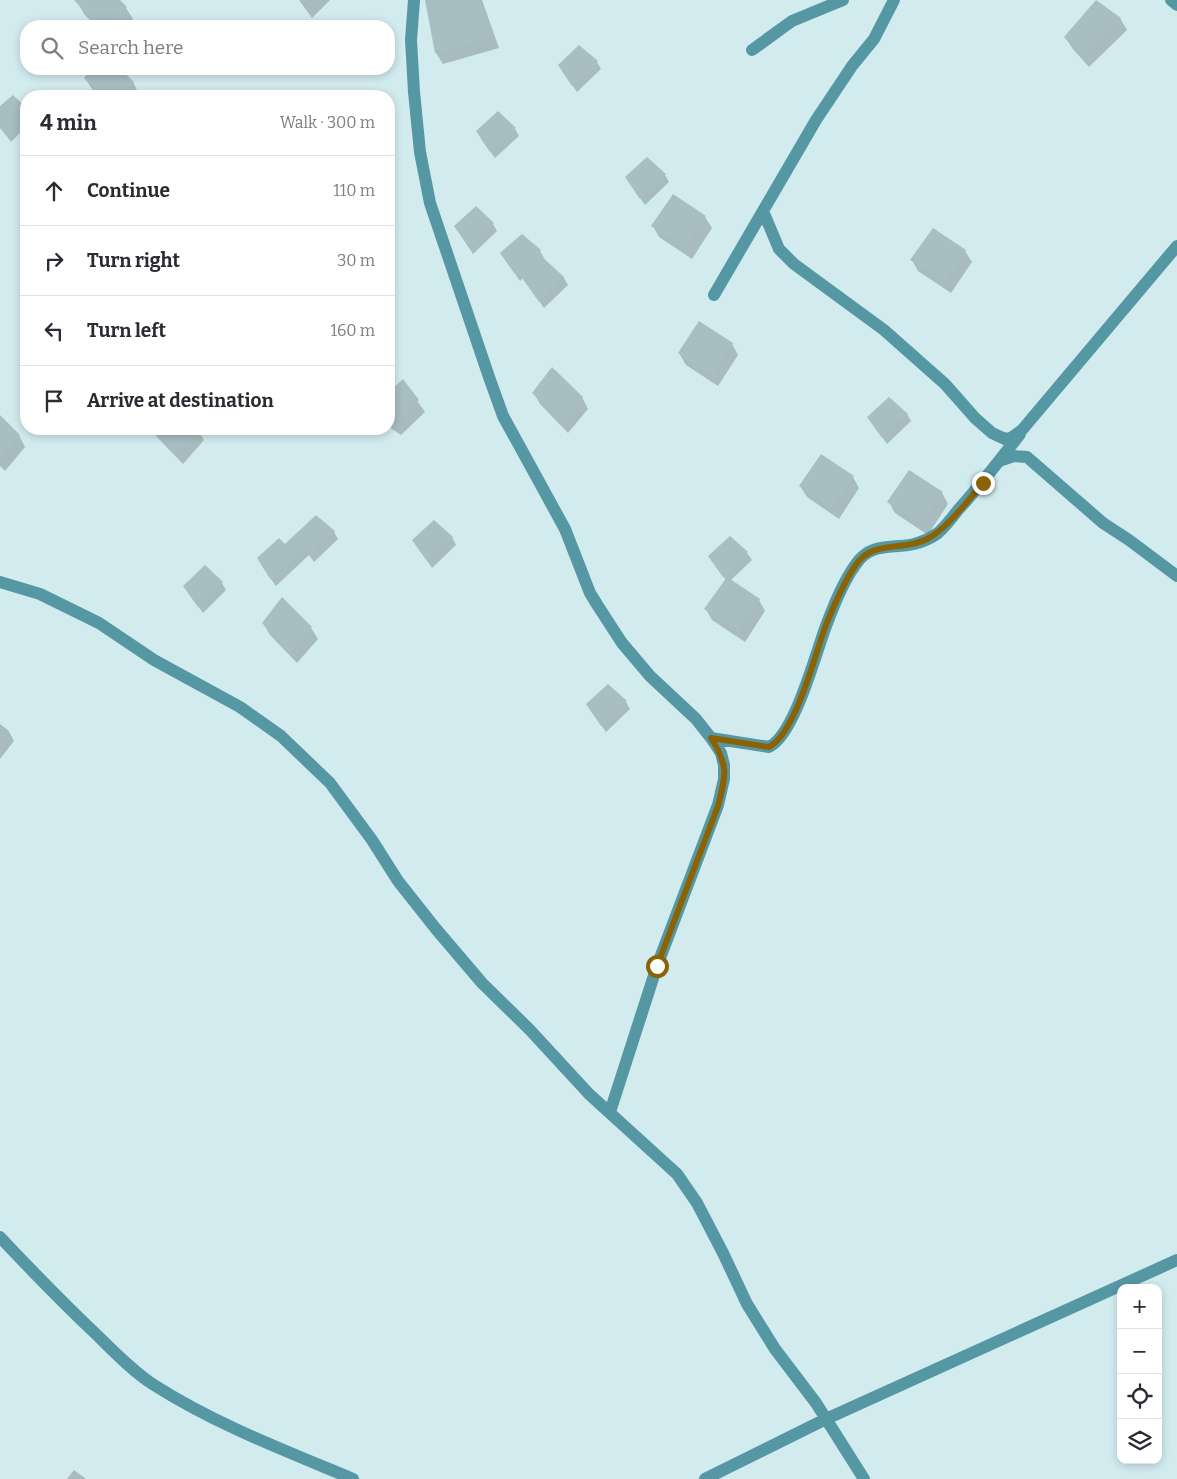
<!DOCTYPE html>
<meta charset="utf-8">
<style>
body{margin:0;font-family:Bitter,serif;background:#f2f2f3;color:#2b2b33}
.controls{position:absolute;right:15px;bottom:15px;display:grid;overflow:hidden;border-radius:10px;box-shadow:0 2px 8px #0003}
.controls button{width:45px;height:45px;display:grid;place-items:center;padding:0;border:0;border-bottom:1px solid #e1e1e2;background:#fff;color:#2b2b33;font:25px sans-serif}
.stop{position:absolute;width:15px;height:15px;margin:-11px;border:4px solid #8b6304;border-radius:50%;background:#fff}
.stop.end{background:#8b6304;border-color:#fff;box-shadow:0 1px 5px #0008}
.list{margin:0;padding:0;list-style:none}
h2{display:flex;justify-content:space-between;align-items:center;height:65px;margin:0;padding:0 20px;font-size:21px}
h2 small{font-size:16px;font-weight:400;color:#7c7c81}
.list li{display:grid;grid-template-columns:32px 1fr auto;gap:15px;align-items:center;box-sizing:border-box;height:70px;padding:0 20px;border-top:1px solid #e1e1e2}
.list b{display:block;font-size:19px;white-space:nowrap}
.list em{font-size:16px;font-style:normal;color:#7c7c81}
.icon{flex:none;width:28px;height:28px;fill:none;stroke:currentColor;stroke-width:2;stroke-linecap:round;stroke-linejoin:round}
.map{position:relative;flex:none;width:1177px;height:1479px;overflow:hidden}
.search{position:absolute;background:#fff;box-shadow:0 2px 8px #0003;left:20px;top:20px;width:375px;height:55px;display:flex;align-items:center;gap:12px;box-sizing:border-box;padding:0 18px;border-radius:20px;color:#7c7c81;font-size:19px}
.panel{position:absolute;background:#fff;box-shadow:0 2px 8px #0003;left:20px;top:90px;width:375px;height:345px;border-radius:20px}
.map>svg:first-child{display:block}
.shadow{fill:#0003}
.building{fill:#a7bec2}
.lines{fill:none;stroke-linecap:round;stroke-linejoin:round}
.minor{stroke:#5598a3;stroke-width:12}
.route{stroke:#8b6304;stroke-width:6}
</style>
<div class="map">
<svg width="1177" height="1479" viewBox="0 0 1177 1479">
<rect width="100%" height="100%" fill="#d2ebef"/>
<!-- shadow -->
<path class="shadow" d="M80 0H118L126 8 133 19 126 26H96L84 14 78 3Z
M299 0H330L312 18Z
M427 0H482L499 48 443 64 436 53Z
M1120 18 1127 30 1089 67 1072 48 1066 37Z
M597 62 601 69 577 92 563 72Z
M92 69H119L133 82 139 94 137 96H98L92 89 85 78Z
M13 96 26 108V127L11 142 0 127V108Z
M515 129 519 136 495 158 481 139Z
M665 175 669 182 645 205 631 185Z
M673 196 705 217 712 228 692 259 659 237 653 226Z
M493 224 497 231 473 254 455 227Z
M540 251 544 258 543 259 564 278 568 285 544 308 523 278 520 281 506 261Z
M965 251 972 262 951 293 918 271 912 260Z
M732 344 738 355 718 386 686 365 679 353Z
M403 380 425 412 401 435 389 427V394Z
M534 393 582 397 588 409 568 433 540 404Z
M907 414 911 421 887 444 873 424Z
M0 417 19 435 25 447 5 471 0 466Z
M152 429H197L204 440 183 464 156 436Z
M853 477 859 488 839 519 807 497 800 486Z
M942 493 948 504 928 535 895 513 889 502Z
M316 516 334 532 338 539 314 562 309 555 276 586 262 566Z
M452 537 456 545 432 568 418 548Z
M730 538 747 553 752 560 730 581 759 600 765 611 745 642 712 620 706 609 726 580 714 564Z
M205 567 222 583 226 590 203 613 188 593Z
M282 599 311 628 318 639 297 663 270 635 263 623Z
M626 702 630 709 606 732 592 712Z
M0 724 8 730 14 741 0 759Z
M74 1470 86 1479H67Z"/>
<!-- building -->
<path class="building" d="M74 0H120L127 7 110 26H98Z
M425 0H480L493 37 435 53Z
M1096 0 1121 18 1082 57 1064 37Z
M579 45 598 61 572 86 558 65Z
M91 69H121L134 82 121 96H101L84 78Z
M13 95 26 107V116L6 135 0 128V106Z
M498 111 516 128 490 152 476 131Z
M647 157 666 174 640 199 625 177Z
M673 194 706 216 685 248 651 226Z
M476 206 494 223 469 247 454 226Z
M933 228 966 250 945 282 910 260Z
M522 234 541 250 538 253 564 277 539 302 518 272 515 274 500 253Z
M699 321 733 343 712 376 678 353Z
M552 367 583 397 561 422 532 393Z
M403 379 419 400 389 429V392Z
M889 397 908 414 882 438 867 417Z
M0 415 20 435 0 458Z
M152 429H198L176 454Z
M821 454 854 476 832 508 799 486Z
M909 470 943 492 921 525 887 502Z
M316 515 335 531 309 556 304 548 271 580 257 558 279 538 285 544Z
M434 520 453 537 427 561 412 540Z
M730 536 748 552 723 577 708 556Z
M205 565 223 582 198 607 183 586Z
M727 577 760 599 738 631 704 609Z
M282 597 312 627 290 653 262 623Z
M608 684 627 701 601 726 586 704Z"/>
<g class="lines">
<!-- minor -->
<path class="minor" d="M414 0 411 40 414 92 420 152 430 203 489 377 503 416 565 529 590 593 598 606 622 643 650 676 696 719 711 738 721 753 724 765V779L718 805 657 966 610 1112
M1171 0 1177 5
M752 50 792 21 843 0
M763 211 779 249 794 264 884 330 945 384 975 418 992 433 1005 439 1011 438 1022 430 1177 246
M714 295 816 120 852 66 874 39 894 0
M999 461 1014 456 1027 457 1103 523 1129 540 1177 576
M0 582 40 594 99 623 154 660 240 707 281 736 330 783 372 840 398 881 436 929 482 983 530 1030 589 1094 677 1174 697 1203 723 1253 747 1304 775 1349 816 1403 864 1479
M711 738 769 747C795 734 815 655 826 626 834 605 843 582 856 564 871 542 892 549 914 544 922 542 931 538 938 533 945 527 952 518 958 510 980 486 1000 460 1020 434
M0 1237C32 1271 65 1305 99 1337 115 1353 135 1373 154 1385 215 1424 286 1451 353 1479
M705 1479 826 1419 1177 1260"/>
</g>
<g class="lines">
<!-- route -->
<path class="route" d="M657 966 718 806C726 775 729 766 711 738L769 747C796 733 815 654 826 625 834 605 843 584 855 566 872 539 902 552 927 539 948 528 967 501 983 483"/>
</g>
</svg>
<div class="controls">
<button>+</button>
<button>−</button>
<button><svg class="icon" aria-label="locate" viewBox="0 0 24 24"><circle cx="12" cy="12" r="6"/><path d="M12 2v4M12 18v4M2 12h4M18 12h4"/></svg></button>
<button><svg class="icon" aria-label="layers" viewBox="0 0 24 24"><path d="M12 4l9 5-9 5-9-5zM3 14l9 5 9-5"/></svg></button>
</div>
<div class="stop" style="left:657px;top:966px"></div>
<div class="stop end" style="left:983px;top:483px"></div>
<div class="search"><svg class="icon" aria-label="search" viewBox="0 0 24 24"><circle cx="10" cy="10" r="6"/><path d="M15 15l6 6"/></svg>Search here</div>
<section class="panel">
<h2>4 min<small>Walk · 300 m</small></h2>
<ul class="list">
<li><svg class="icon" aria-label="ahead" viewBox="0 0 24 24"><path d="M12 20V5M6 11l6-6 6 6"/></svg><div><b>Continue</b></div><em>110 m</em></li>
<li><svg class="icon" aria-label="right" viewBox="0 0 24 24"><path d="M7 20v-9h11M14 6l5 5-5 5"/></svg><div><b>Turn right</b></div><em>30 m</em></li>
<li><svg class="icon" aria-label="left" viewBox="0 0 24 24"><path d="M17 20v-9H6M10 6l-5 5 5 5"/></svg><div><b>Turn left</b></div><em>160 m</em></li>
<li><svg class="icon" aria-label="arrive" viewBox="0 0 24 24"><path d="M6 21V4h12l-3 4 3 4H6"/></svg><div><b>Arrive at destination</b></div></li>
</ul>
</section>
</div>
